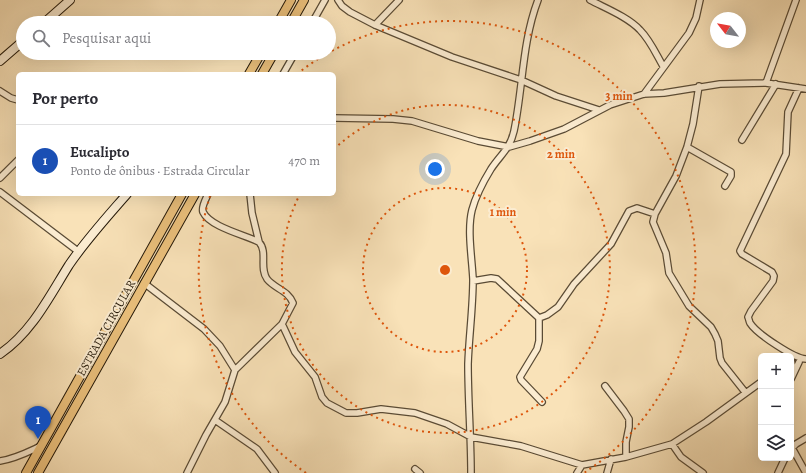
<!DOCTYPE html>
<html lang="pt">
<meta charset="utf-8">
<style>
body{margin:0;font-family:Alegreya,serif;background:#f7f7f7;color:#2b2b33}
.controls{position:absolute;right:12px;bottom:12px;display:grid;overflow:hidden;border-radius:6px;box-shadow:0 4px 16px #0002}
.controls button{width:36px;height:36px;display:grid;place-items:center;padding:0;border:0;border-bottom:1px solid #e1e1e2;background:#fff;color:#2b2b33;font:20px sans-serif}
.compass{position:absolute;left:710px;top:12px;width:36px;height:36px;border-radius:50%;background:#fff;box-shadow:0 4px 16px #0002;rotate:301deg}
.you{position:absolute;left:435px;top:169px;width:14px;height:14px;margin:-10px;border:3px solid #fff;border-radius:50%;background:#1a73e8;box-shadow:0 0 0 6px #1a73e833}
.badge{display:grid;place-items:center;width:26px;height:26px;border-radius:50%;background:#8f2418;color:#fff;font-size:13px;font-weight:700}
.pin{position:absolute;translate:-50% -33px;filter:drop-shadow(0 1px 2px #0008)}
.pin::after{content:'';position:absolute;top:21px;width:14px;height:12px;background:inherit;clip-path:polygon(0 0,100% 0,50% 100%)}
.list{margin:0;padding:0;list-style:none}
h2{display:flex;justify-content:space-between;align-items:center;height:52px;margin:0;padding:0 16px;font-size:17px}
h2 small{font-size:13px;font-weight:400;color:#7c7c81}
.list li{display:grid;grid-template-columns:26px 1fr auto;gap:12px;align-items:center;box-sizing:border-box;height:72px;padding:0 16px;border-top:1px solid #e1e1e2}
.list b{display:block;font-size:15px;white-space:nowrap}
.list p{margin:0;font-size:13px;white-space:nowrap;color:#7c7c81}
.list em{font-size:13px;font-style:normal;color:#7c7c81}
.icon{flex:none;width:22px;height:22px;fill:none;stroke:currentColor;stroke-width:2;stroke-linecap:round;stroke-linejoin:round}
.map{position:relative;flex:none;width:806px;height:473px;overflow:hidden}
.search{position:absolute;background:#fff;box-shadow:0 4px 16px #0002;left:16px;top:16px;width:320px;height:44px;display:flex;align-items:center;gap:10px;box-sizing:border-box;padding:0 14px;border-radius:22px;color:#7c7c81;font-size:15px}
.panel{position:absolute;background:#fff;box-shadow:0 4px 16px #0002;left:16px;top:72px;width:320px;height:124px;border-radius:6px}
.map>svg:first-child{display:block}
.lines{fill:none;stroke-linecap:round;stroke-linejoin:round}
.street-casing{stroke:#5a4b35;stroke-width:8}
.secondary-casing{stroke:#251909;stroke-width:10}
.primary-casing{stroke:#251909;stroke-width:10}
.street{stroke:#fbecd1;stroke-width:5.5}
.secondary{stroke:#fbecd1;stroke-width:8}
.primary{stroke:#ecc17c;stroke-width:8}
.ring{fill:none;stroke:#de560c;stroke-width:2;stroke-dasharray:2 4}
.labels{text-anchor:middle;stroke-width:4;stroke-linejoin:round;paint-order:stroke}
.street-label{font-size:12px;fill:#251909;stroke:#fbecd1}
.centre{fill:#de560c;stroke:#fbecd1;stroke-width:2}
.ring-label{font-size:12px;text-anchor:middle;font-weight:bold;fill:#de560c;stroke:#fbecd1;stroke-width:4;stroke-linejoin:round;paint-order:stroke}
</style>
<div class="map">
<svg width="806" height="473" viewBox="0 0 806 473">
<rect width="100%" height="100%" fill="#f9e2b8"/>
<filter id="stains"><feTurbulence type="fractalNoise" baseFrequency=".005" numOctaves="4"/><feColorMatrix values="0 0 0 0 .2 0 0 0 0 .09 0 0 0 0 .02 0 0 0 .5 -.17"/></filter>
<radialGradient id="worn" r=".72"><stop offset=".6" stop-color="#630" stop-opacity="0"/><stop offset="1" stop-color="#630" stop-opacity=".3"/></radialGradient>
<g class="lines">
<!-- street casing -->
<g class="street-casing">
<path id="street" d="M338 0 342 6 350 12 375 25 452 57 521 80 556 96 599 110
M590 0C605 8 628 17 640 30 650 40 656 54 663 66
M312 23 325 0
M375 25 399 0
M283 74 295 53
M766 83 796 0
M699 86 693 124 687 147 676 176 655 214 653 222 666 253 669 273 689 306 711 327 715 334 718 341 720 358 722 363 745 392
M799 88 788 112 786 154 740 251 742 254 772 272 774 276 773 281 751 311 748 317C749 319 749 321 750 323 757 334 795 359 806 359
M0 91 11 98 18 100
M644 94 689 33 696 18 700 0
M334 118 393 119 412 121 478 141 509 147 530 141 564 129 610 105 644 94 664 93 720 84 766 83 806 89
M742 140 776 84
M687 147 731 172V176L725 186
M0 178 18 160
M0 192 79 252
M208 194C206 199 201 207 203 212 210 227 245 235 259 242
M473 281 491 278 497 279 539 318V341L537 349 520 377 521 380 542 402
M144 283 204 329 220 346 235 370
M539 318 547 315 558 307 574 284 611 244 629 211 637 208 655 214
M282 324 295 352 315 377 322 397 327 403 346 413H357L381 409 415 413 447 424 471 437 521 446 582 465
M791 359 792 365
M791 379 799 362
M605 386 624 411 629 419V427L626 442V457
M215 420 257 449 275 473
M672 444 681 457 703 473
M791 446 806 473
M791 449 796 444 806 438
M0 461C15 459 28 452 41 446
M415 469 420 473
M187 473 206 435 225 402 235 370 282 324 293 303C288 290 275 289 267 279 259 268 268 252 259 242L252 213 250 194
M471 473C471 437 468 400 468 364 469 336 473 308 473 279 472 258 467 230 472 210 476 195 483 182 491 169 501 154 510 149 514 131 523 88 522 42 538 0
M577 473 582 465 626 457 672 444 706 422 761 382
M607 473 611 459
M778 473 785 458"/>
</g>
<!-- secondary casing -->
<g class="secondary-casing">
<path id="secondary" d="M44 23 70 0
M0 61 23 41
M0 354C32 332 49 297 69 265 86 240 107 217 127 194"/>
</g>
<!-- primary casing -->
<g class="primary-casing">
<path id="primary" d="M278 23 291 0
M291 23 304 0
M249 74 261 53
M262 74 274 53
M26 473 182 194
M38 473 195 194"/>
</g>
<!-- street -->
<use href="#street" class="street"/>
<!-- secondary -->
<use href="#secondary" class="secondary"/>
<!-- primary -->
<use href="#primary" class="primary"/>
</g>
<!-- distance rings -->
<g class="ring">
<circle cx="445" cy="270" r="82"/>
<path d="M334 149A164 164 0 1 1 300 194"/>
<path d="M306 473A246 246 0 0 1 210 196M297 74A246 246 0 1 1 584 473"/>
</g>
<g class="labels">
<!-- street labels -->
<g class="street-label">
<text transform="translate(106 328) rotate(-61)" y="4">ESTRADA CIRCULAR</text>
</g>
</g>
<circle cx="445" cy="270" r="6" class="centre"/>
<g class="ring-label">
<text x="619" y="100">3 min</text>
<text x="561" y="158">2 min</text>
<text x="503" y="216">1 min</text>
</g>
<rect width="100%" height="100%" filter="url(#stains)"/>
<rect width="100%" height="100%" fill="url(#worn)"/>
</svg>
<div class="controls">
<button>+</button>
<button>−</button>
<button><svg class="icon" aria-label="layers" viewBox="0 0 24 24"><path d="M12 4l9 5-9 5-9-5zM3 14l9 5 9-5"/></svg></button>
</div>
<svg class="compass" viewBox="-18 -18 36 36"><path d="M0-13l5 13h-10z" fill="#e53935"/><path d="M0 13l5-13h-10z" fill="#7c7c81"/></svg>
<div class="you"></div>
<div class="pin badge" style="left:38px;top:439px;background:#1a4fb4">1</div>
<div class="search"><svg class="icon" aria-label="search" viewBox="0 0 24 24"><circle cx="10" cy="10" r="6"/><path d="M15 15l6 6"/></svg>Pesquisar aqui</div>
<section class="panel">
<h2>Por perto<small></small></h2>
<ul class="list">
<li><span class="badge" style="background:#1a4fb4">1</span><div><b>Eucalipto</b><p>Ponto de ônibus · Estrada Circular</p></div><em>470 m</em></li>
</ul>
</section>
</div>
